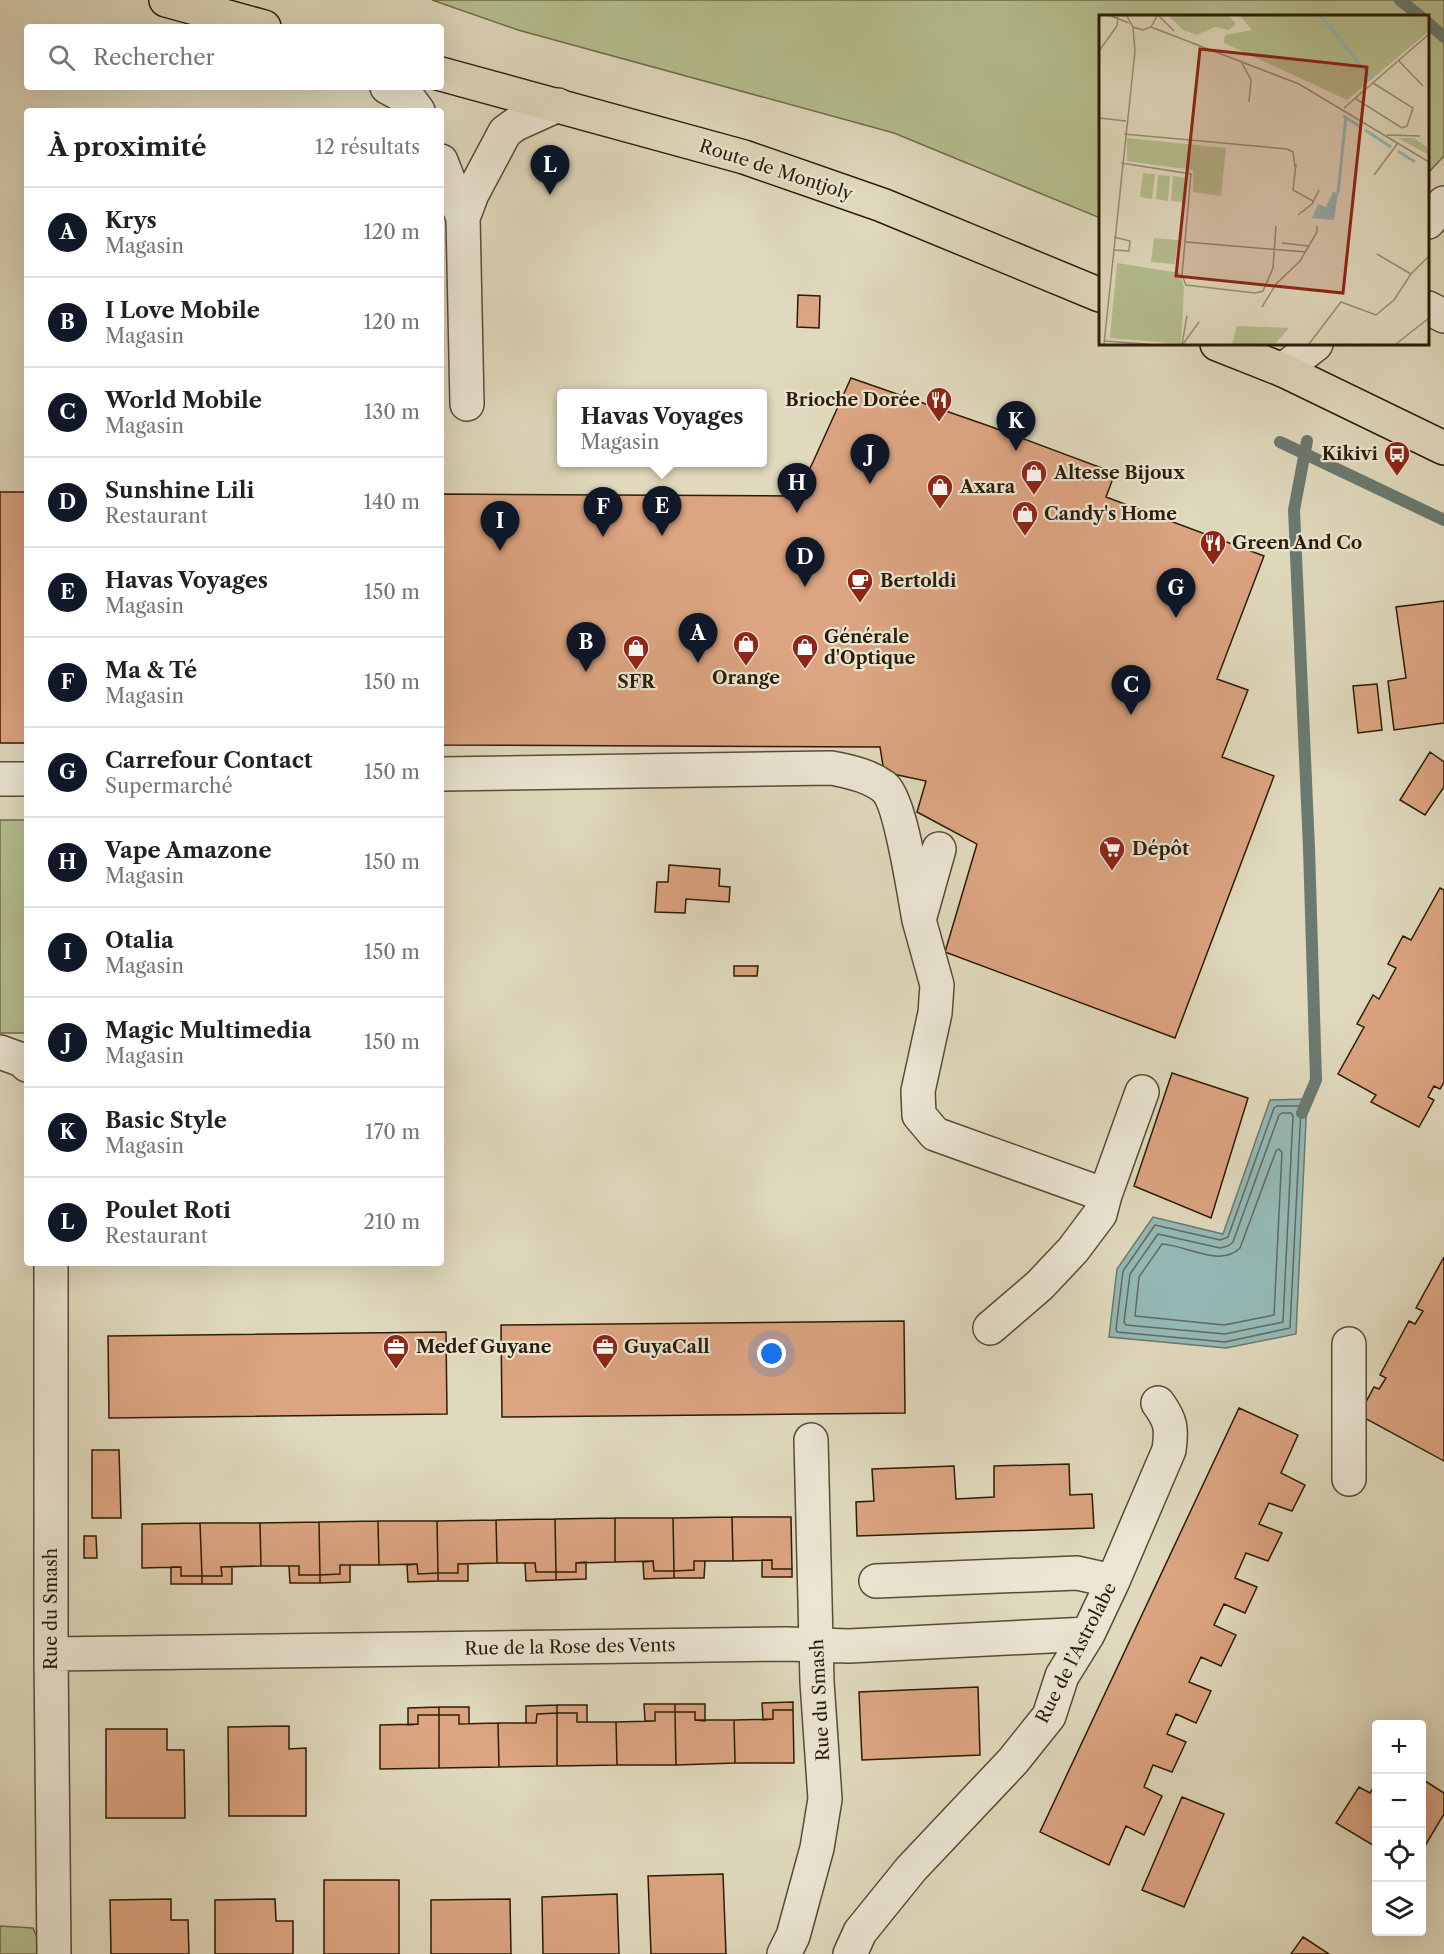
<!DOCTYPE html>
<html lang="fr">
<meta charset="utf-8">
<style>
body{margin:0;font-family:"Libre Caslon Text",serif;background:#f2f2f2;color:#222}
.controls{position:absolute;right:18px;bottom:18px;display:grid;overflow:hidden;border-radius:6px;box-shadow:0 6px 24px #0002}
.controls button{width:54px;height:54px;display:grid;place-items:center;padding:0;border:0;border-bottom:2px solid #e0e0e0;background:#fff;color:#222;font:30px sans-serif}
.you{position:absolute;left:772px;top:1354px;width:21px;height:21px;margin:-15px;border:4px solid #fff;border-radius:50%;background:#1a73e8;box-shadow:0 0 0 9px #1a73e833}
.badge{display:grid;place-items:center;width:39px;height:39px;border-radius:50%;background:#111827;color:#fff;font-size:20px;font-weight:700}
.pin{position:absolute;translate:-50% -50px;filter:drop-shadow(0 2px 3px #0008)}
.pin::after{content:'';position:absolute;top:32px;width:21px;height:18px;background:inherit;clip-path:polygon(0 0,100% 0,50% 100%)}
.popup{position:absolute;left:557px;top:389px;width:210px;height:78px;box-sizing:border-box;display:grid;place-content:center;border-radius:6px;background:#fff;filter:drop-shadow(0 2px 4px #0005);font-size:20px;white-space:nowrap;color:#767676}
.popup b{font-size:22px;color:#222}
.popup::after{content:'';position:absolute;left:50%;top:100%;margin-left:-12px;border:12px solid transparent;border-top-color:#fff}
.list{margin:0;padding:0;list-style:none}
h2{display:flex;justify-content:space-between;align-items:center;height:78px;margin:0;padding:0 24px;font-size:26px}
h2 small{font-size:20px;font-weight:400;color:#767676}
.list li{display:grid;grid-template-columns:39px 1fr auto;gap:18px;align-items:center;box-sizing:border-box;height:90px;padding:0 24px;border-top:2px solid #e0e0e0}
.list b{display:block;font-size:22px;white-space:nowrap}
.list p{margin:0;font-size:20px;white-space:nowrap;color:#767676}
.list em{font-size:20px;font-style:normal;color:#767676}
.icon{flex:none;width:33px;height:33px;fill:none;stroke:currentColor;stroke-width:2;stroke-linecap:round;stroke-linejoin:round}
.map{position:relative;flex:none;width:1444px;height:1954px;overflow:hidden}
.search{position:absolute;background:#fff;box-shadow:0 6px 24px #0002;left:24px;top:24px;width:420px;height:66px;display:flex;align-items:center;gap:15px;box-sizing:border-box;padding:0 21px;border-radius:6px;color:#767676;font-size:22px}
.panel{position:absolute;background:#fff;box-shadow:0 6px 24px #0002;left:24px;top:108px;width:420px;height:1158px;border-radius:6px}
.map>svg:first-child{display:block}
.green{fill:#b5be8f;stroke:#706d4a;stroke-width:1.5}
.water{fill:#94b9b6;stroke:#6a7a70;stroke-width:1.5}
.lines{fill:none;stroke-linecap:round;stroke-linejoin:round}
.shore{stroke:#606a5e;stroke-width:1.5}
.stream{stroke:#6a7a70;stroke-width:12}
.building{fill:#dca481;stroke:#2c1c06;stroke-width:1.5}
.minor-casing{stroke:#594b34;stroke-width:36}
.major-casing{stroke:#2c1c06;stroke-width:36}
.minor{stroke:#ebe6d4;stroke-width:33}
.major{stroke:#e0d9bd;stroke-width:33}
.labels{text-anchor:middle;stroke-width:4.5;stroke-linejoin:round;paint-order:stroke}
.street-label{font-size:18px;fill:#2c1c06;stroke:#ebe6d4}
.poi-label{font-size:18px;font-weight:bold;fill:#2c1c06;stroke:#ebe6d4;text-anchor:start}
.inset-river{fill:none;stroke:#94b9b6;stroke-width:3}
.inset-road{fill:none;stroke:#988d74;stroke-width:1.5}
.view{fill:#8f2418;fill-opacity:0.15;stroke:#8f2418;stroke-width:3}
.inset-edge{fill:none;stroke:#2c1c06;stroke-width:3}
</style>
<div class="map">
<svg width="1444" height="1954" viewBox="0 0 1444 1954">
<rect width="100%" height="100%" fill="#e0d9bd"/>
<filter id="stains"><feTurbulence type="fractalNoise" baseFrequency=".00333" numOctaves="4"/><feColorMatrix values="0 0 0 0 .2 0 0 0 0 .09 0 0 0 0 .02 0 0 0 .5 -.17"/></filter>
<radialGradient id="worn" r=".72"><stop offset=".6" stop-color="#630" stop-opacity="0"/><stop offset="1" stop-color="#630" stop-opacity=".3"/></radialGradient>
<!-- green -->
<path class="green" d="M432 0H1444V156L1428 173V16H1100V218L894 133 518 30Z
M0 820H27V1033H0Z
M0 1926 33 1928 44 1954H0Z"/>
<!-- water -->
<path class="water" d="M1307 1099 1296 1334 1226 1348 1109 1337 1117 1269 1153 1217 1223 1234 1270 1100Z"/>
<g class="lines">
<!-- shore -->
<path class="shore" d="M1277 1106H1298L1301 1108 1290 1328 1225 1342 1117 1332 1116 1329 1123 1271 1155 1225 1220 1240 1228 1237 1274 1108Z
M1282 1113H1291L1293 1116 1283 1322 1225 1334 1126 1325 1124 1322 1130 1274 1158 1234 1220 1248 1228 1246 1233 1242 1279 1115Z
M1279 1149 1282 1152 1274 1315 1224 1325 1135 1316 1139 1277 1162 1244C1186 1245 1220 1268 1240 1248L1276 1151Z"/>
<!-- stream -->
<path class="stream" d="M1400 0 1420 16
M1428 23 1444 37
M1280 442 1444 520
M1302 1113 1316 1080 1309 848 1294 510 1307 441"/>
</g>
<!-- building -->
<path class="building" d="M798 295 820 296 819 328 797 327Z
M851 378 989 426 1115 473 1106 497 1264 556 1217 679 1248 690 1222 757 1274 776 1175 1038 945 952 977 844 917 812 926 781 884 772 880 747 441 745V494L796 496 813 462Z
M0 492H27V743H0Z
M1444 601V723L1394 730 1388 681 1406 678 1396 607Z
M1377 684 1382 730 1358 733 1353 686Z
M1430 752 1444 762V787L1425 815 1400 800Z
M669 865 720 869 719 886 730 887 729 902 686 899 685 913 655 912 657 882H668Z
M1440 888 1444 890V1082L1440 1089 1434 1086 1428 1097 1434 1100 1419 1127 1371 1102 1376 1095 1338 1074 1364 1027 1357 1024 1373 995 1379 999 1396 968 1388 964 1403 936 1411 940Z
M734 966H758L757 976H734Z
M1172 1073 1248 1098 1211 1218 1134 1186Z
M1444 1257V1461L1359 1415 1374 1387 1379 1389 1386 1378 1380 1375 1409 1321 1415 1324 1423 1311 1416 1308Z
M904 1321 905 1413 502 1417 501 1325Z
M446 1332 447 1414 109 1418 108 1336Z
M1239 1408 1298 1435 1281 1473 1305 1485 1292 1511 1269 1503 1259 1524 1282 1533 1268 1561 1246 1553 1235 1578 1257 1587 1245 1613 1224 1604 1214 1625 1236 1635 1221 1666 1201 1657 1189 1682 1211 1691 1196 1723 1176 1714 1167 1734 1186 1742 1172 1772 1153 1765 1144 1787 1162 1796 1144 1835 1126 1826 1109 1865 1040 1832Z
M92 1450H119L121 1518H92Z
M1069 1464 1070 1495 1092 1494 1094 1528 857 1536 856 1502 874 1501 872 1469 954 1466 956 1499 994 1497V1466Z
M732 1517 733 1561H694V1570L674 1571 673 1518Z
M732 1517H791L792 1569H772V1560L733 1561Z
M615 1518V1562L576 1563V1572H556L555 1519Z
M615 1518H673L674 1571H654L653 1561 615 1562Z
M555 1519 556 1572H536L535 1563H497L496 1520Z
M496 1520 497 1563 458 1564V1573H438L437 1521Z
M378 1521H437L438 1573 418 1574 417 1564 379 1565Z
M378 1521 379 1565H340V1574L320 1575 319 1522Z
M319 1522 320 1575H299V1566H261L260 1523Z
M200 1523 202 1576H181V1567L142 1568V1524Z
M200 1523H260L261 1566 221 1567 222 1576H202Z
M84 1536H96L97 1558H84Z
M762 1560H772V1569H792V1577H762Z
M653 1561 654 1571H674V1578L644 1579 643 1562Z
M694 1561H705L704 1578H674V1571L694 1570Z
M586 1562V1579L556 1580V1572H576V1563Z
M525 1563H535L536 1572H556V1580L526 1581Z
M417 1564 418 1574 438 1573V1581L408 1582 407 1565Z
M458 1564H468V1581H438V1573H458Z
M340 1565H350V1582L320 1583V1575L340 1574Z
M289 1566H299V1575H320V1583H290Z
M171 1567H181V1576H202V1584H171Z
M221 1567H232V1584H202V1576H222Z
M978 1687 980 1755 862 1760 859 1692Z
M793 1702V1710H773V1719L763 1720 762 1703Z
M644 1704H675V1712H655V1721H645Z
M675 1704H705V1721L695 1720V1712H675Z
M557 1705V1713L537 1714 536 1723H526V1706Z
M557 1705H587V1722H577V1713H557Z
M439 1707V1715H418V1724L408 1725V1708Z
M439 1707H469V1724H459V1715H439Z
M773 1710H793L794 1763H735L734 1720 773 1719Z
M655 1712H675L676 1765H617L616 1722 655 1721Z
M675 1712H695V1720H734L735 1763 676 1765Z
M557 1713H577V1722H616L617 1765 557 1766Z
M557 1713V1766L499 1767 498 1723H536L537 1714Z
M418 1715H439V1768L380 1769V1725L418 1724Z
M439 1715H459V1724L498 1723 499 1767 439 1768Z
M289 1726V1749L306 1748V1816H229L228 1727Z
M106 1729H167V1750H184L185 1818H106Z
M1422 1779 1444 1793V1814L1422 1851Z
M1376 1782V1847L1336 1823 1359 1787 1370 1793Z
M1182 1797 1224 1814 1184 1907 1142 1890Z
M723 1874 726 1954H651L648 1876Z
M324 1880H399V1954H324Z
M617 1894 619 1954H543L542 1897Z
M171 1899V1920H188L189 1954H111L110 1900Z
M275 1899 276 1921H293V1954H215V1900Z
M510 1899 511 1954H431V1900Z
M1303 1937 1329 1954H1291Z"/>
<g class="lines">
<!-- minor casing -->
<g class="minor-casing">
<path id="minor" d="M387 87 409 99 418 111
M441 161 463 218 467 404
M463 218 472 194 505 132 516 124 558 105
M1428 222 1444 203
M1428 308 1444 316
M1283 370 1316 344
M441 774 832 768C850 772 868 775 884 787 901 801 914 894 919 920
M0 779H27
M939 849 919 920 937 985 935 1013 918 1091 919 1115 935 1134 1105 1195
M0 1052 22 1060 27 1065
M51 1263V1654L54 1954
M990 1328 1040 1285 1073 1250 1100 1214 1105 1195 1142 1092
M1349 1344V1479
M876 1581 1077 1573 1113 1581
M51 1654 786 1644 849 1646 1088 1634
M784 1954 793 1936 817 1848 825 1799 817 1682 811 1440
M850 1954 860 1932 911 1869 1013 1761 1049 1716 1062 1676 1088 1634 1113 1581 1169 1450C1172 1428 1171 1421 1158 1403"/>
</g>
<!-- major casing -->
<g class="major-casing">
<path id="major" d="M166 0 264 27
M441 74 744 157 882 205 1100 295
M1217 344 1283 370 1444 448"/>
</g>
<!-- minor -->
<use href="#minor" class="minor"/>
<!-- major -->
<use href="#major" class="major"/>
</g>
<!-- icons -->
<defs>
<g id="restaurant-pin" transform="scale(1.35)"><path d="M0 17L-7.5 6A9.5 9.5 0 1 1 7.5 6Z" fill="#8f2418" stroke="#ebe6d4"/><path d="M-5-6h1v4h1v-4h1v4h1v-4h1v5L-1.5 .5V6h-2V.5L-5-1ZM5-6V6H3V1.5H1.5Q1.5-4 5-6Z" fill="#fff"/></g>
<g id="bus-pin" transform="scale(1.35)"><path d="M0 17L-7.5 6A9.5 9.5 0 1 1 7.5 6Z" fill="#8f2418" stroke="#ebe6d4"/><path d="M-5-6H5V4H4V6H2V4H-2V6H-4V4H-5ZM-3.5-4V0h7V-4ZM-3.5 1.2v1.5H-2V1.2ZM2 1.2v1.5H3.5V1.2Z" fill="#fff"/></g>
<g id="shop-pin" transform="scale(1.35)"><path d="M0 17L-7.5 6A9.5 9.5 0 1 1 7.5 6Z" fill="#8f2418" stroke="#ebe6d4"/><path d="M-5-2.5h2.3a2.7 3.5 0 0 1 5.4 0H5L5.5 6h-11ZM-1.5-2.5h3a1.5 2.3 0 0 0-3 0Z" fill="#fff"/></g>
<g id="cafe-pin" transform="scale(1.35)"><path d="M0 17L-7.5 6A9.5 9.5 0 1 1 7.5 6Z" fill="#8f2418" stroke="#ebe6d4"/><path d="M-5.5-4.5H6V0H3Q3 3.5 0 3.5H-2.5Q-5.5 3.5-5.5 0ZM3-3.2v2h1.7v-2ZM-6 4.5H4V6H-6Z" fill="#fff"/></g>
<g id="supermarket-pin" transform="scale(1.35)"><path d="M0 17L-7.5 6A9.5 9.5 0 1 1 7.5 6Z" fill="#8f2418" stroke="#ebe6d4"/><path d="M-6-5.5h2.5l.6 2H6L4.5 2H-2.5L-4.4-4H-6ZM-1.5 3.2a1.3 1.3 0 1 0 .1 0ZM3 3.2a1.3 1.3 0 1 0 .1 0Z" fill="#fff"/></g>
<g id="office-pin" transform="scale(1.35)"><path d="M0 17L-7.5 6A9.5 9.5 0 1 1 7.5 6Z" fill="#8f2418" stroke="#ebe6d4"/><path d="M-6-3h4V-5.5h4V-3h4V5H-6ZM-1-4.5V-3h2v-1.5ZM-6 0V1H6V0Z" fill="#fff"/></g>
</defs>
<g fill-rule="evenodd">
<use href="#restaurant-pin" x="939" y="400"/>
<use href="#bus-pin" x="1397" y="454"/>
<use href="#shop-pin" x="1034" y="473"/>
<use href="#shop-pin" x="940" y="487"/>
<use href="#shop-pin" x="1025" y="514"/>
<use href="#restaurant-pin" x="1213" y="543"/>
<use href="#cafe-pin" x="860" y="581"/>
<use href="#shop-pin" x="746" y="644"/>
<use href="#shop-pin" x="805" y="647"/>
<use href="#shop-pin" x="636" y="648"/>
<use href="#supermarket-pin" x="1112" y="849"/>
<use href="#office-pin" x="396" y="1347"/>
<use href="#office-pin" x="605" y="1347"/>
</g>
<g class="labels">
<!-- street labels -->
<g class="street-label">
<text transform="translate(776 170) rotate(18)" y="6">Route de Montjoly</text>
<text transform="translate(51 1609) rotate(-90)" y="6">Rue du Smash</text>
<text transform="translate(570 1647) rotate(-1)" y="6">Rue de la Rose des Vents</text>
<text transform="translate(1076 1653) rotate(-63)" y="6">Rue de l’Astrolabe</text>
<text transform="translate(820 1700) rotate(-93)" y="6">Rue du Smash</text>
</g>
<!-- poi labels -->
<g class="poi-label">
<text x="920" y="406" text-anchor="end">Brioche Dorée</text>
<text x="1378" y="460" text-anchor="end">Kikivi</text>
<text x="1054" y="479">Altesse Bijoux</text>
<text x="960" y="493">Axara</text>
<text x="1044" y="520">Candy's Home</text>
<text x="1232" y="549">Green And Co</text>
<text x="880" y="587">Bertoldi</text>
<text x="824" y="643">Générale<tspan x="824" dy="21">d'Optique</tspan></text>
<text x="746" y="684" text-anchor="middle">Orange</text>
<text x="636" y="688" text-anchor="middle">SFR</text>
<text x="1132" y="855">Dépôt</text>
<text x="416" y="1353">Medef Guyane</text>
<text x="624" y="1353">GuyaCall</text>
</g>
</g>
<!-- overview -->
<g transform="translate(1099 15)">
<rect width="330" height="330" fill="#e0d9bd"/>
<path d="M70 1H130L137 9 130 15 116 12 98 20 84 15ZM141 1H330V16L248 85 125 28 126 20 153 15ZM28 123 127 133 122 181 94 177V155L28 146ZM299 123H315L328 132 330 140ZM44 158 56 159 53 184 41 182ZM59 160 71 161 69 186 57 184ZM74 161 86 163 84 187 72 186ZM55 223 79 225 76 249 52 247ZM18 248 81 258 85 272 82 329 11 323ZM138 311 190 313 176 329H133Z" fill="#b5be8f"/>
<path d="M234 177 239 178 235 205 213 203 219 189 227 192Z" fill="#94b9b6"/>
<path class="inset-river" d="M222 1 273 64M244 101 262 112M266 115 292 132M299 136 316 147M239 178 247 101"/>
<path class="inset-road" d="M12 1 30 8M28 1 34 12 44 15 52 12 58 1M60 1 75 16M52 12 200 69 330 147M0 36 18 11 19 2M299 45 324 71M143 48 152 65 150 87M257 84 303 113 308 111 314 93 274 68M245 93 330 19M0 103 27 106M25 119 188 134 194 137 196 152M288 120 321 121M22 148 92 159 83 260 87 270 156 278 164 276 174 253 177 211M197 149 194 175 214 186M275 160 299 128M199 200 213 189 220 175M87 227 207 237M183 228 210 231M14 235 30 236 31 226 15 222M278 239 312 259M163 292 177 269 201 246 218 217V211M5 326 48 329M5 329 36 36 34 12M83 329 88 301M84 329 100 307M210 329 242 287 277 300 295 285 312 259 330 241M297 329 330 303"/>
<path class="view" d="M101 34 268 52 244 278 77 261Z"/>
<rect width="330" height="330" class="inset-edge"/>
</g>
<rect width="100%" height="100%" filter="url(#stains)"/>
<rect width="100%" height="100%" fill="url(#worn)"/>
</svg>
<div class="controls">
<button>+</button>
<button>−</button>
<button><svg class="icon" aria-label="locate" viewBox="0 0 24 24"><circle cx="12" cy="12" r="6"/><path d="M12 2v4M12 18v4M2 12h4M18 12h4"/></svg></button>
<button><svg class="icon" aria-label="layers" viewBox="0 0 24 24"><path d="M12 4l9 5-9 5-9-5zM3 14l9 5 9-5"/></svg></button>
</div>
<div class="you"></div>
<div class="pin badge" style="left:698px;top:663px">A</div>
<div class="pin badge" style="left:586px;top:672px">B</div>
<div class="pin badge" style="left:1131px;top:715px">C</div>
<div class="pin badge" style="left:805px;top:587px">D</div>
<div class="pin badge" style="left:662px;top:536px">E</div>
<div class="popup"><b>Havas Voyages</b>Magasin</div>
<div class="pin badge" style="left:603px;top:537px">F</div>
<div class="pin badge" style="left:1176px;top:618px">G</div>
<div class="pin badge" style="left:797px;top:513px">H</div>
<div class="pin badge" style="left:500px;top:551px">I</div>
<div class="pin badge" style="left:870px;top:484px">J</div>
<div class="pin badge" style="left:1016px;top:451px">K</div>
<div class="pin badge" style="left:550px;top:195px">L</div>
<div class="search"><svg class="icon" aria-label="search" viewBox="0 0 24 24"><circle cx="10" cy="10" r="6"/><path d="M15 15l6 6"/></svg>Rechercher</div>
<section class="panel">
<h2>À proximité<small>12 résultats</small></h2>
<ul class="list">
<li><span class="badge">A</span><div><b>Krys</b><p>Magasin</p></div><em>120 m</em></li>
<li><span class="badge">B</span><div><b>I Love Mobile</b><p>Magasin</p></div><em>120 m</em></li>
<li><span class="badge">C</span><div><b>World Mobile</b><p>Magasin</p></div><em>130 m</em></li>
<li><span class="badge">D</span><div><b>Sunshine Lili</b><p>Restaurant</p></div><em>140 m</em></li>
<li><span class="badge">E</span><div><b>Havas Voyages</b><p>Magasin</p></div><em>150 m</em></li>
<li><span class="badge">F</span><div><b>Ma &amp; Té</b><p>Magasin</p></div><em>150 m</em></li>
<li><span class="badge">G</span><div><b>Carrefour Contact</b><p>Supermarché</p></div><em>150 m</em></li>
<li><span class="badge">H</span><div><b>Vape Amazone</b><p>Magasin</p></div><em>150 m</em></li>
<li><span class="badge">I</span><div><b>Otalia</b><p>Magasin</p></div><em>150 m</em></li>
<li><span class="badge">J</span><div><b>Magic Multimedia</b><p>Magasin</p></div><em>150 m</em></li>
<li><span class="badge">K</span><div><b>Basic Style</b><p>Magasin</p></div><em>170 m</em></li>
<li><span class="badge">L</span><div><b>Poulet Roti</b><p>Restaurant</p></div><em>210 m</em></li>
</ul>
</section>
</div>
